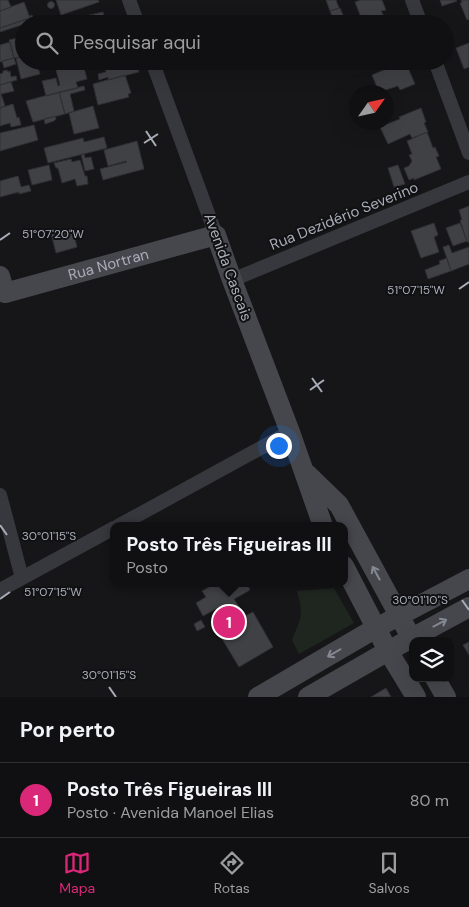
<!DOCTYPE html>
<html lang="pt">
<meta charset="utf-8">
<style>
body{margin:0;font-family:"DM Sans",sans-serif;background:#1e1e20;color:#f1f3f6}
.controls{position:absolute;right:15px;bottom:15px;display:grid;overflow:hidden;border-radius:10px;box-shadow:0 5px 20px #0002}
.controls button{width:45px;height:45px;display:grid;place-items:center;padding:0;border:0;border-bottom:1px solid #303032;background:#101012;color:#f1f3f6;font:25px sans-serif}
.compass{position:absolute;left:349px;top:85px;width:45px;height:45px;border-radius:50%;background:#101012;box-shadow:0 5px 20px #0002;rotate:56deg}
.you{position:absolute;left:278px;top:445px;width:18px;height:18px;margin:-12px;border:4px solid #fff;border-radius:50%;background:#1a73e8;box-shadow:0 0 0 8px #1a73e833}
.badge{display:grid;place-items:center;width:32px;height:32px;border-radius:50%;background:#db2777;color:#fff;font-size:16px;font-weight:700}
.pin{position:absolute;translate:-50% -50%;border:2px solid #fff;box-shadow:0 1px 5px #0006}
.popup{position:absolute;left:110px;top:522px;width:238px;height:65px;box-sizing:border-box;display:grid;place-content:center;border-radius:10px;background:#101012;filter:drop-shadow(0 1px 4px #0005);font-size:16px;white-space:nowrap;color:#9c9d9f}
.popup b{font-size:19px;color:#f1f3f6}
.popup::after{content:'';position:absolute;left:50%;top:100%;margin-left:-10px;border:10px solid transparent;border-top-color:#101012}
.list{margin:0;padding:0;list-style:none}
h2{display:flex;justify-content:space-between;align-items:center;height:65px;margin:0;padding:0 20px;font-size:21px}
h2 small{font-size:16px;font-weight:400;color:#9c9d9f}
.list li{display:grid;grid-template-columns:32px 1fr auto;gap:15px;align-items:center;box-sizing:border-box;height:75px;padding:0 20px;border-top:1px solid #303032}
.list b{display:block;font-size:19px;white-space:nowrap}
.list p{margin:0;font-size:16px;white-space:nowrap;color:#9c9d9f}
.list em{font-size:16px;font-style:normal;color:#9c9d9f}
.icon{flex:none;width:28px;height:28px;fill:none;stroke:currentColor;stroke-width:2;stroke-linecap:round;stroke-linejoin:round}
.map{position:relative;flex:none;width:469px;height:697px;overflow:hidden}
.search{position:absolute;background:#101012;box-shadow:0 5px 20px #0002;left:15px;right:15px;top:15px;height:55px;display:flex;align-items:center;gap:12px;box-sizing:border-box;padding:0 18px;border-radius:28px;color:#9c9d9f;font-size:19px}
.sheet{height:140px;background:#101012}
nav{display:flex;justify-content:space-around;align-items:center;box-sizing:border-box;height:70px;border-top:1px solid #303032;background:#101012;font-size:14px;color:#9c9d9f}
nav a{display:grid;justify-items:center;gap:2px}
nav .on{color:#db2777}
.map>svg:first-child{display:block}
.green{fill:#1e261f}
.building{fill:#404145;stroke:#303034}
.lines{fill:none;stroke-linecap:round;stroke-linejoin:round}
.street{stroke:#37383d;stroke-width:14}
.secondary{stroke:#45474d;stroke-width:20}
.oneway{stroke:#858993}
.ticks{fill:none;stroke:#a8adb8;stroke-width:2}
.labels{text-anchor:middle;stroke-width:4;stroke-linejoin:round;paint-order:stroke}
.street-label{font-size:15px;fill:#a8adb8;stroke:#111113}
.ticks-label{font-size:12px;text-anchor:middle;fill:#a8adb8;stroke:#111113;stroke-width:4;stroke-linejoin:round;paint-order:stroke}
</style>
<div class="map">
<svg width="469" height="697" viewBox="0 0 469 697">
<rect width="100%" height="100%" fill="#161618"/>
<!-- green -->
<path class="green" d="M334 588 354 623 299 654 292 640C301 618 304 615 297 591Z"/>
<!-- building -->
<path class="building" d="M0 0H8L11 7 0 11Z
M56 0H98L99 2 61 15Z
M326 0H336L339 8 330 11Z
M361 0H382L386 10 381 11 384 16 368 23 366 18 362 20 355 2Z
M440 0H456L457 1 442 6Z
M461 0H469V19L467 20 460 3H462Z
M47.5 5a3.5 3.5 0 1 1 7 0a3.5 3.5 0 1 1-7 0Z
M24 2 30 18 0 28V11Z
M340 8 343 15 333 19 330 11Z
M103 12 104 17 107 16 109 24H79L77 18Z
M32 15 34 21 0 32V28L30 18V16Z
M387 15 390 24H365L384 16Z
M24 36V56L14 58 9 40Z
M10 42 14 58 0 62V45Z
M469 43V67L464 69 456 48Z
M24 56V61H36L40 74 21 79 16 58Z
M14 58 16 64 4 68 2 61Z
M36 61H56L57 63 39 69Z
M89 61H136L139 72 108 80V77L99 80 98 74 106 72 105 66 88 70 86 62Z
M370 61H404V62L382 71 380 66 374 69Z
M405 61 415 84 400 90 398 86 379 92 372 75Z
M83 64 87 79 76 82 78 88 46 96 42 81 56 78 58 86 60 85 56 70 63 68V69Z
M7 70 8 72 10 71 11 77 16 76 17 80 0 85V74L3 73V71Z
M125 75 131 93 128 94 129 97 98 105 93 84Z
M11 82 14 91 1 94 5 106 0 108V85Z
M84 86 85 90 70 94 74 111 65 114 59 92Z
M59 92 65 114 33 122 26 101Z
M13 104 17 118 19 117 21 125 11 127 10 123 0 126V108Z
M93 106 99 128 74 134 69 113Z
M421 108 426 122 424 123 428 132 412 138 410 134 388 144 380 127 400 119 399 117Z
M55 116 56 119 54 121 45 124 44 119Z
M34 125 38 140 0 151V133Z
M427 132 433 148 435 147 439 156 436 157 441 169 414 180V178L409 180 404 168 409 166 412 161 409 155 412 154 407 141Z
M104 137 107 148 48 163 44 148 83 138 84 142Z
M137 141 144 169 103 180 100 169 127 162 126 161 108 166 104 150Z
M81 154H84L85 158 91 157 94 169 85 171Z
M71 159 72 162 80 160 85 176H87L88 184 77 186 75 179 62 183 58 168H56L54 163Z
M49 165 52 180 32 185 28 170Z
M398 165 405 184 394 187 388 168Z
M18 176 21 187 29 185 31 191 19 194V192L0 197V181Z
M469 206V242H467L460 220H462L459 210Z
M434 223 438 235 434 237 439 252 421 258 411 231Z
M460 223 467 241 453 246 446 228Z
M72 228 77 247 56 253 51 233Z
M449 245 452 253 469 247V264L451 271 443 247Z
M447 258 451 271 428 279 425 270 440 264 439 261Z
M216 583H247L250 590 234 599 245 616 253 612 273 647 239 667 218 632 226 627 216 609 203 616 196 603 206 597 202 591Z
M201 620 205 627 197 631 194 624Z
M469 642V655L463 645Z
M386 688 391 697H371Z"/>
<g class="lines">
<!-- street -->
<path class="street" d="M129 0 138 24
M412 0 421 24
M152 61 216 235
M435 61 469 153
M232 280 469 182
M0 495 22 578
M118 526 290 432
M0 590 114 528"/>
<!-- secondary -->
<g class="secondary">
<path id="s1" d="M0 276 5 293 216 235 232 280 290 432 323 526"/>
<path d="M307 474 339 505 413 641"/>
<path d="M344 566 388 651 416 697"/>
<path d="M435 678 446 697"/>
<path d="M258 697 376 628 469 579"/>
<path d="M308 697 388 651 469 607"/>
</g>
</g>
<!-- one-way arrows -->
<defs><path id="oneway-shaft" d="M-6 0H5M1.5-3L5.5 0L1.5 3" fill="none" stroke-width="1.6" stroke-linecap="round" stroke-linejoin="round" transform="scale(1.25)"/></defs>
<g class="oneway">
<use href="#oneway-shaft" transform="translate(376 573) rotate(-119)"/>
<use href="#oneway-shaft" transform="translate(440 623) rotate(-28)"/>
<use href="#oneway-shaft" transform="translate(334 653) rotate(150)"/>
</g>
<!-- ticks -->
<path class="ticks" d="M146 131 156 146M144 143 158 134M0 240 10 233M459 289 469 282M312 378 322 392M310 390 324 380M0 525 7 535M0 599 10 592M462 600 469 610M109 687 116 697"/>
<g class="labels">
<!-- street labels -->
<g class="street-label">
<text transform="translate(344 216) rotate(-22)" y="5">Rua Dezidério Severino</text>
<text dy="5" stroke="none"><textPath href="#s1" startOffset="125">Rua Nortran</textPath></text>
<text transform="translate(228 267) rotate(70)" y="5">Avenida Cascais</text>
</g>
</g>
<g class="ticks-label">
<text x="53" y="238">51°07'20"W</text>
<text x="416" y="294">51°07'15"W</text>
<text x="49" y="540">30°01'15"S</text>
<text x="53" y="596">51°07'15"W</text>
<text x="420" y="604">30°01'10"S</text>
<text x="109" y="679">30°01'15"S</text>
</g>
</svg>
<div class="controls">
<button><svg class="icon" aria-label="layers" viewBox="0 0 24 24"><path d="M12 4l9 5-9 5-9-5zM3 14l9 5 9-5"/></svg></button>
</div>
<svg class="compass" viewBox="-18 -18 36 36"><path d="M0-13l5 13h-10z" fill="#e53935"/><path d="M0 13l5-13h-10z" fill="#9c9d9f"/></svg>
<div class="you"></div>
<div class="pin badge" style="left:229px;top:622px">1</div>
<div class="popup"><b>Posto Três Figueiras III</b>Posto</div>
<div class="search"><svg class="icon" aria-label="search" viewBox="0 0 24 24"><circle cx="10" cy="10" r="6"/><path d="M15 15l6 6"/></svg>Pesquisar aqui</div>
</div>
<section class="sheet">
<h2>Por perto<small></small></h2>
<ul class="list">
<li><span class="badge">1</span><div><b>Posto Três Figueiras III</b><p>Posto · Avenida Manoel Elias</p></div><em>80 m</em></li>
</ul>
</section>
<nav>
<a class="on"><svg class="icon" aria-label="map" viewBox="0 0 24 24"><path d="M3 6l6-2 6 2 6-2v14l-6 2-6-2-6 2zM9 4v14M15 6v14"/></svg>Mapa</a>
<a><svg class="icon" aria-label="directions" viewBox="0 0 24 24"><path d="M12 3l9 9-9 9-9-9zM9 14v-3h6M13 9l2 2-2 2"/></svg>Rotas</a>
<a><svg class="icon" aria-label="saved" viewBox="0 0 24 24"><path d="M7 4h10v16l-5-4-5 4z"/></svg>Salvos</a>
</nav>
